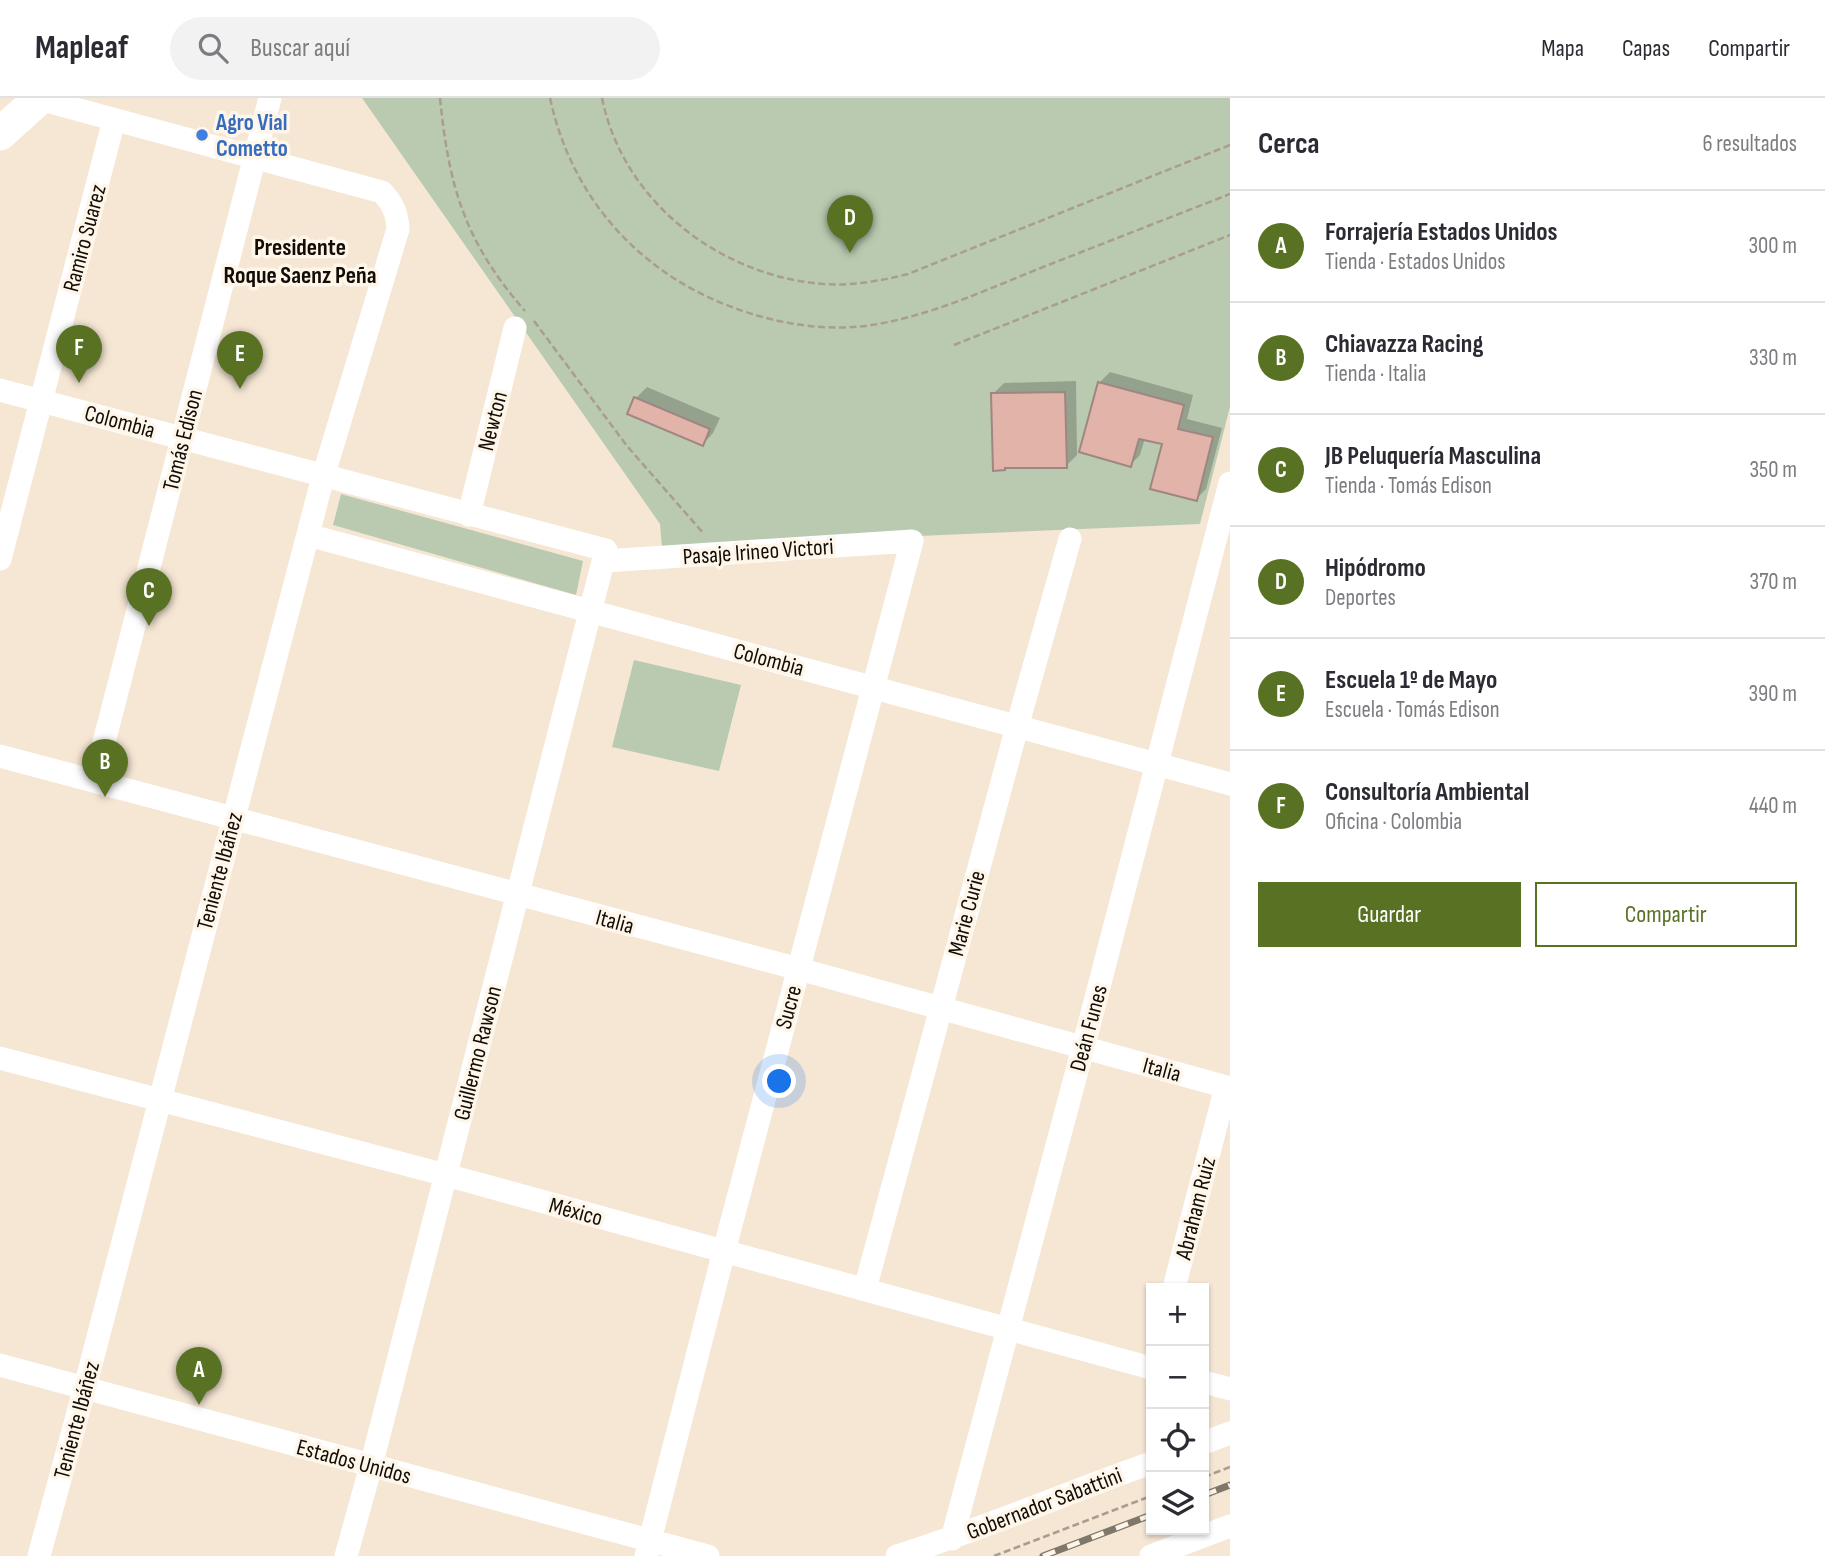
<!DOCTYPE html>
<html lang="es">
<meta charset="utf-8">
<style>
body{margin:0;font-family:"Sofia Sans Condensed",sans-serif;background:#f2f2f3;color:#2b2b33}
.controls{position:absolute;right:21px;bottom:21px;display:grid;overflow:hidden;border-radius:0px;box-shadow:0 2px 5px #0004}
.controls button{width:63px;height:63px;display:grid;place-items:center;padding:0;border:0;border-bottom:2px solid #e1e1e2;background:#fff;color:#2b2b33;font:35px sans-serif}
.you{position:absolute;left:780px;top:984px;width:24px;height:24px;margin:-18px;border:5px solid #fff;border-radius:50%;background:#1a73e8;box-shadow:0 0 0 10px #1a73e833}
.badge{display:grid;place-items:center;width:46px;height:46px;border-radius:50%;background:#587123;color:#fff;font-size:23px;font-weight:700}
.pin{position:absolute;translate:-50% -58px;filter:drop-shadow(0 2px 4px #0008)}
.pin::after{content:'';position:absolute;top:37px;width:24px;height:21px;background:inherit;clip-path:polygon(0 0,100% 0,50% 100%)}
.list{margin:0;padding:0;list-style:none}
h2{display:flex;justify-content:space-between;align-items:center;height:91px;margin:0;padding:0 28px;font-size:30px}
h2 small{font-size:23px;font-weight:400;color:#7c7c81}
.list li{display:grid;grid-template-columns:46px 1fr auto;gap:21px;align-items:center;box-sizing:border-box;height:112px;padding:0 28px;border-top:2px solid #e1e1e2}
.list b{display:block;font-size:26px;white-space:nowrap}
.list p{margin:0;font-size:23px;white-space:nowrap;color:#7c7c81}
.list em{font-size:23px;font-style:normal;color:#7c7c81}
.actions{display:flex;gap:14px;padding:21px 28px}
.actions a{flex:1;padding:16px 0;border:2px solid #587123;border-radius:0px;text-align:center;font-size:24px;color:#587123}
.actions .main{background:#587123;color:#fff}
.icon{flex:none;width:38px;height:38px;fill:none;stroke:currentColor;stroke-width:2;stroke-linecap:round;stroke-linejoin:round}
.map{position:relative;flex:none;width:1230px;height:1458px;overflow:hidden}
header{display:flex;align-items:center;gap:42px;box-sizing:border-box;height:98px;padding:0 35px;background:#fff;border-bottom:2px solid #e1e1e2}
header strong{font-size:33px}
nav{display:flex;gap:38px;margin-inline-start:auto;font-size:24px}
.search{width:490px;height:63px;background:#f2f2f3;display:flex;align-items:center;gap:18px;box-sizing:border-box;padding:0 24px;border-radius:38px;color:#7c7c81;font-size:26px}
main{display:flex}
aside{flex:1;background:#fff}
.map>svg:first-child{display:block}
.green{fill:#bacab0}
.shadow{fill:#0003}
.building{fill:#e2b3a9;stroke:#9e8782;stroke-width:2}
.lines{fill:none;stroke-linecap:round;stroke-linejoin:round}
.path{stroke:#a99d8f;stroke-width:2.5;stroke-dasharray:7 3.5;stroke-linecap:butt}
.minor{stroke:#fff;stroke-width:23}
.highway{stroke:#fff;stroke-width:33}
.rail-casing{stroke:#80776b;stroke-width:7}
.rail{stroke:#fff6ea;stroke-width:4.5;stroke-dasharray:13;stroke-linecap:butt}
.shop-dot{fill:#3f7fe0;stroke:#fff6ea;stroke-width:2.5}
.labels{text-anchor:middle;stroke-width:7;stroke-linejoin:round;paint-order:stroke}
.shop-label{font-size:23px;font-weight:bold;fill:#366cbe;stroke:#fff6ea;text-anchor:start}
.street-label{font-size:23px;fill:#110c06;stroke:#fff6ea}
.neighbourhood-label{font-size:24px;font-weight:bold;fill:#110c06;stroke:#fff6ea}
</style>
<header>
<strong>Mapleaf</strong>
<div class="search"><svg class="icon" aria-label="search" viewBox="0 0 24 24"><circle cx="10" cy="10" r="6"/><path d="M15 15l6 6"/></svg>Buscar aquí</div>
<nav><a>Mapa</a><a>Capas</a><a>Compartir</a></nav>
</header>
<main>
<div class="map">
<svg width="1230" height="1458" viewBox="0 0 1230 1458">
<rect width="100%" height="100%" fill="#f6e7d5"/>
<!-- green -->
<path class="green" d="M362 0H1230V309L1200 426 662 449 660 426Z
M341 396 583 463 576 497 333 427Z
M634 562 741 587 719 673 612 649Z"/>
<!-- shadow -->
<path class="shadow" d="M1110 274 1193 297 1187 321 1222 330 1206 391 1196 401 1164 345 1145 340 1140 357 1130 367 1081 353 1100 284Z
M1076 283 1077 357 1066 368 993 296 1004 285Z
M647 289 720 320 713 335 703 346 636 300Z"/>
<!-- building -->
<path class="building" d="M1098 284 1184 307 1178 331 1213 339 1197 403 1150 391 1162 346 1139 341 1131 369 1079 354Z
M1065 294 1067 370H1005V372L993 373 991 295Z
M634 299 710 331 703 348 627 316Z"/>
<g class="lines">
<!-- path -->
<path class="path" d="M440 0C449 90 465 144 525 213
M550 0C564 65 598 122 650 163 709 211 803 240 878 226 934 216 986 192 1038 171 1102 146 1166 121 1230 96
M602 0C623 104 720 178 823 186 852 188 880 183 908 176L1230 47
M534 223 627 348 704 436
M954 247 1230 137
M1204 1379 1230 1369
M994 1458 1151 1398"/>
<!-- minor -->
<path class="minor" d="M35 0 382 94C393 106 397 115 398 131L323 379 85 1289 39 1458
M0 292 606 452 371 1368 346 1458
M469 417 515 230
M308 437 1230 686
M0 461 114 22
M604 463 912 443 724 1153 646 1458
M0 658 799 871 1230 990
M94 683 270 0
M0 960 446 1077 1151 1270
M1174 1190 1226 989
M865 1191 1017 629 1070 441
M0 1267 708 1458
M1204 1284 1230 1291
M1204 1345 1230 1335
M952 1441 1083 950 1230 385
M897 1458C983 1431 1066 1395 1151 1365
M1151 1458 1230 1428"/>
<!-- highway -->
<path class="highway" d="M0 36 40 0"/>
<!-- rail casing -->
<g class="rail-casing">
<path id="rail" d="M1204 1397 1230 1387
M1043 1458 1151 1417"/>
</g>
<!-- rail -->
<use href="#rail" class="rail"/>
</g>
<!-- markers -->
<circle class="shop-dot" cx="202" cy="37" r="7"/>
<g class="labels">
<!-- shop labels -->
<g class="shop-label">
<text x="216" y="32">Agro Vial<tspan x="216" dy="26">Cometto</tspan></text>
</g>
<!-- street labels -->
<g class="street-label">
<text transform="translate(84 140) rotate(-75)" y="8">Ramiro Suarez</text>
<text transform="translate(120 323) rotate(15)" y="8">Colombia</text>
<text transform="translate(492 323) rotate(-76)" y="8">Newton</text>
<text transform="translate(182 342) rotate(-76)" y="8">Tomás Edison</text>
<text transform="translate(758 453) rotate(-4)" y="8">Pasaje Irineo Victori</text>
<text transform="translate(769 561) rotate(15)" y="8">Colombia</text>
<text transform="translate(219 773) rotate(-75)" y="8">Teniente Ibáñez</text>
<text transform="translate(966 815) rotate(-75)" y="8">Marie Curie</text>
<text transform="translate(615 823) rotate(15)" y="8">Italia</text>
<text transform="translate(788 909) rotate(-75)" y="8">Sucre</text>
<text transform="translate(1088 930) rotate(-75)" y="8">Deán Funes</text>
<text transform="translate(477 955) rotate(-76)" y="8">Guillermo Rawson</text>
<text transform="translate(1162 971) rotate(15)" y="8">Italia</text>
<text transform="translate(1195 1110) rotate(-76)" y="8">Abraham Ruiz</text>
<text transform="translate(576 1113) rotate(15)" y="8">México</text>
<text transform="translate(76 1322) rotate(-75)" y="8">Teniente Ibáñez</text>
<text transform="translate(354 1363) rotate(15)" y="8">Estados Unidos</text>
<text transform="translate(1044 1405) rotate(-21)" y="8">Gobernador Sabattini</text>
</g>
<!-- neighbourhood labels -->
<g class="neighbourhood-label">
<text x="300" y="157">Presidente<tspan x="300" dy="28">Roque Saenz Peña</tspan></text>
</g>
</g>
</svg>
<div class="controls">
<button>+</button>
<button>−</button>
<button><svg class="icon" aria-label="locate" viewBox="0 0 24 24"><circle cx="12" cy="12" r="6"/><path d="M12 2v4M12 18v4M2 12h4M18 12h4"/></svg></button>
<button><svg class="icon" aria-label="layers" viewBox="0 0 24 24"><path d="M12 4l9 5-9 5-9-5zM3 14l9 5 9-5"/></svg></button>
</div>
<div class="you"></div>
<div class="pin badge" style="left:199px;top:1307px">A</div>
<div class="pin badge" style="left:105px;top:699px">B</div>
<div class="pin badge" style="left:149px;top:528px">C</div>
<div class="pin badge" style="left:850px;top:155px">D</div>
<div class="pin badge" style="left:240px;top:291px">E</div>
<div class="pin badge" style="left:79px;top:285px">F</div>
</div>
<aside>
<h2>Cerca<small>6 resultados</small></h2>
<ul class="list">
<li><span class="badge">A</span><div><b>Forrajería Estados Unidos</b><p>Tienda · Estados Unidos</p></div><em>300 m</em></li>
<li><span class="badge">B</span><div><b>Chiavazza Racing</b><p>Tienda · Italia</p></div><em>330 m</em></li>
<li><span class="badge">C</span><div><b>JB Peluquería Masculina</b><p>Tienda · Tomás Edison</p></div><em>350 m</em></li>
<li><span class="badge">D</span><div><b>Hipódromo</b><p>Deportes</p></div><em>370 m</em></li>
<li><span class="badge">E</span><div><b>Escuela 1º de Mayo</b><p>Escuela · Tomás Edison</p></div><em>390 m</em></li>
<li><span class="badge">F</span><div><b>Consultoría Ambiental</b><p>Oficina · Colombia</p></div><em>440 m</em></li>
</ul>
<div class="actions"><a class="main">Guardar</a><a>Compartir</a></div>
</aside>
</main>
